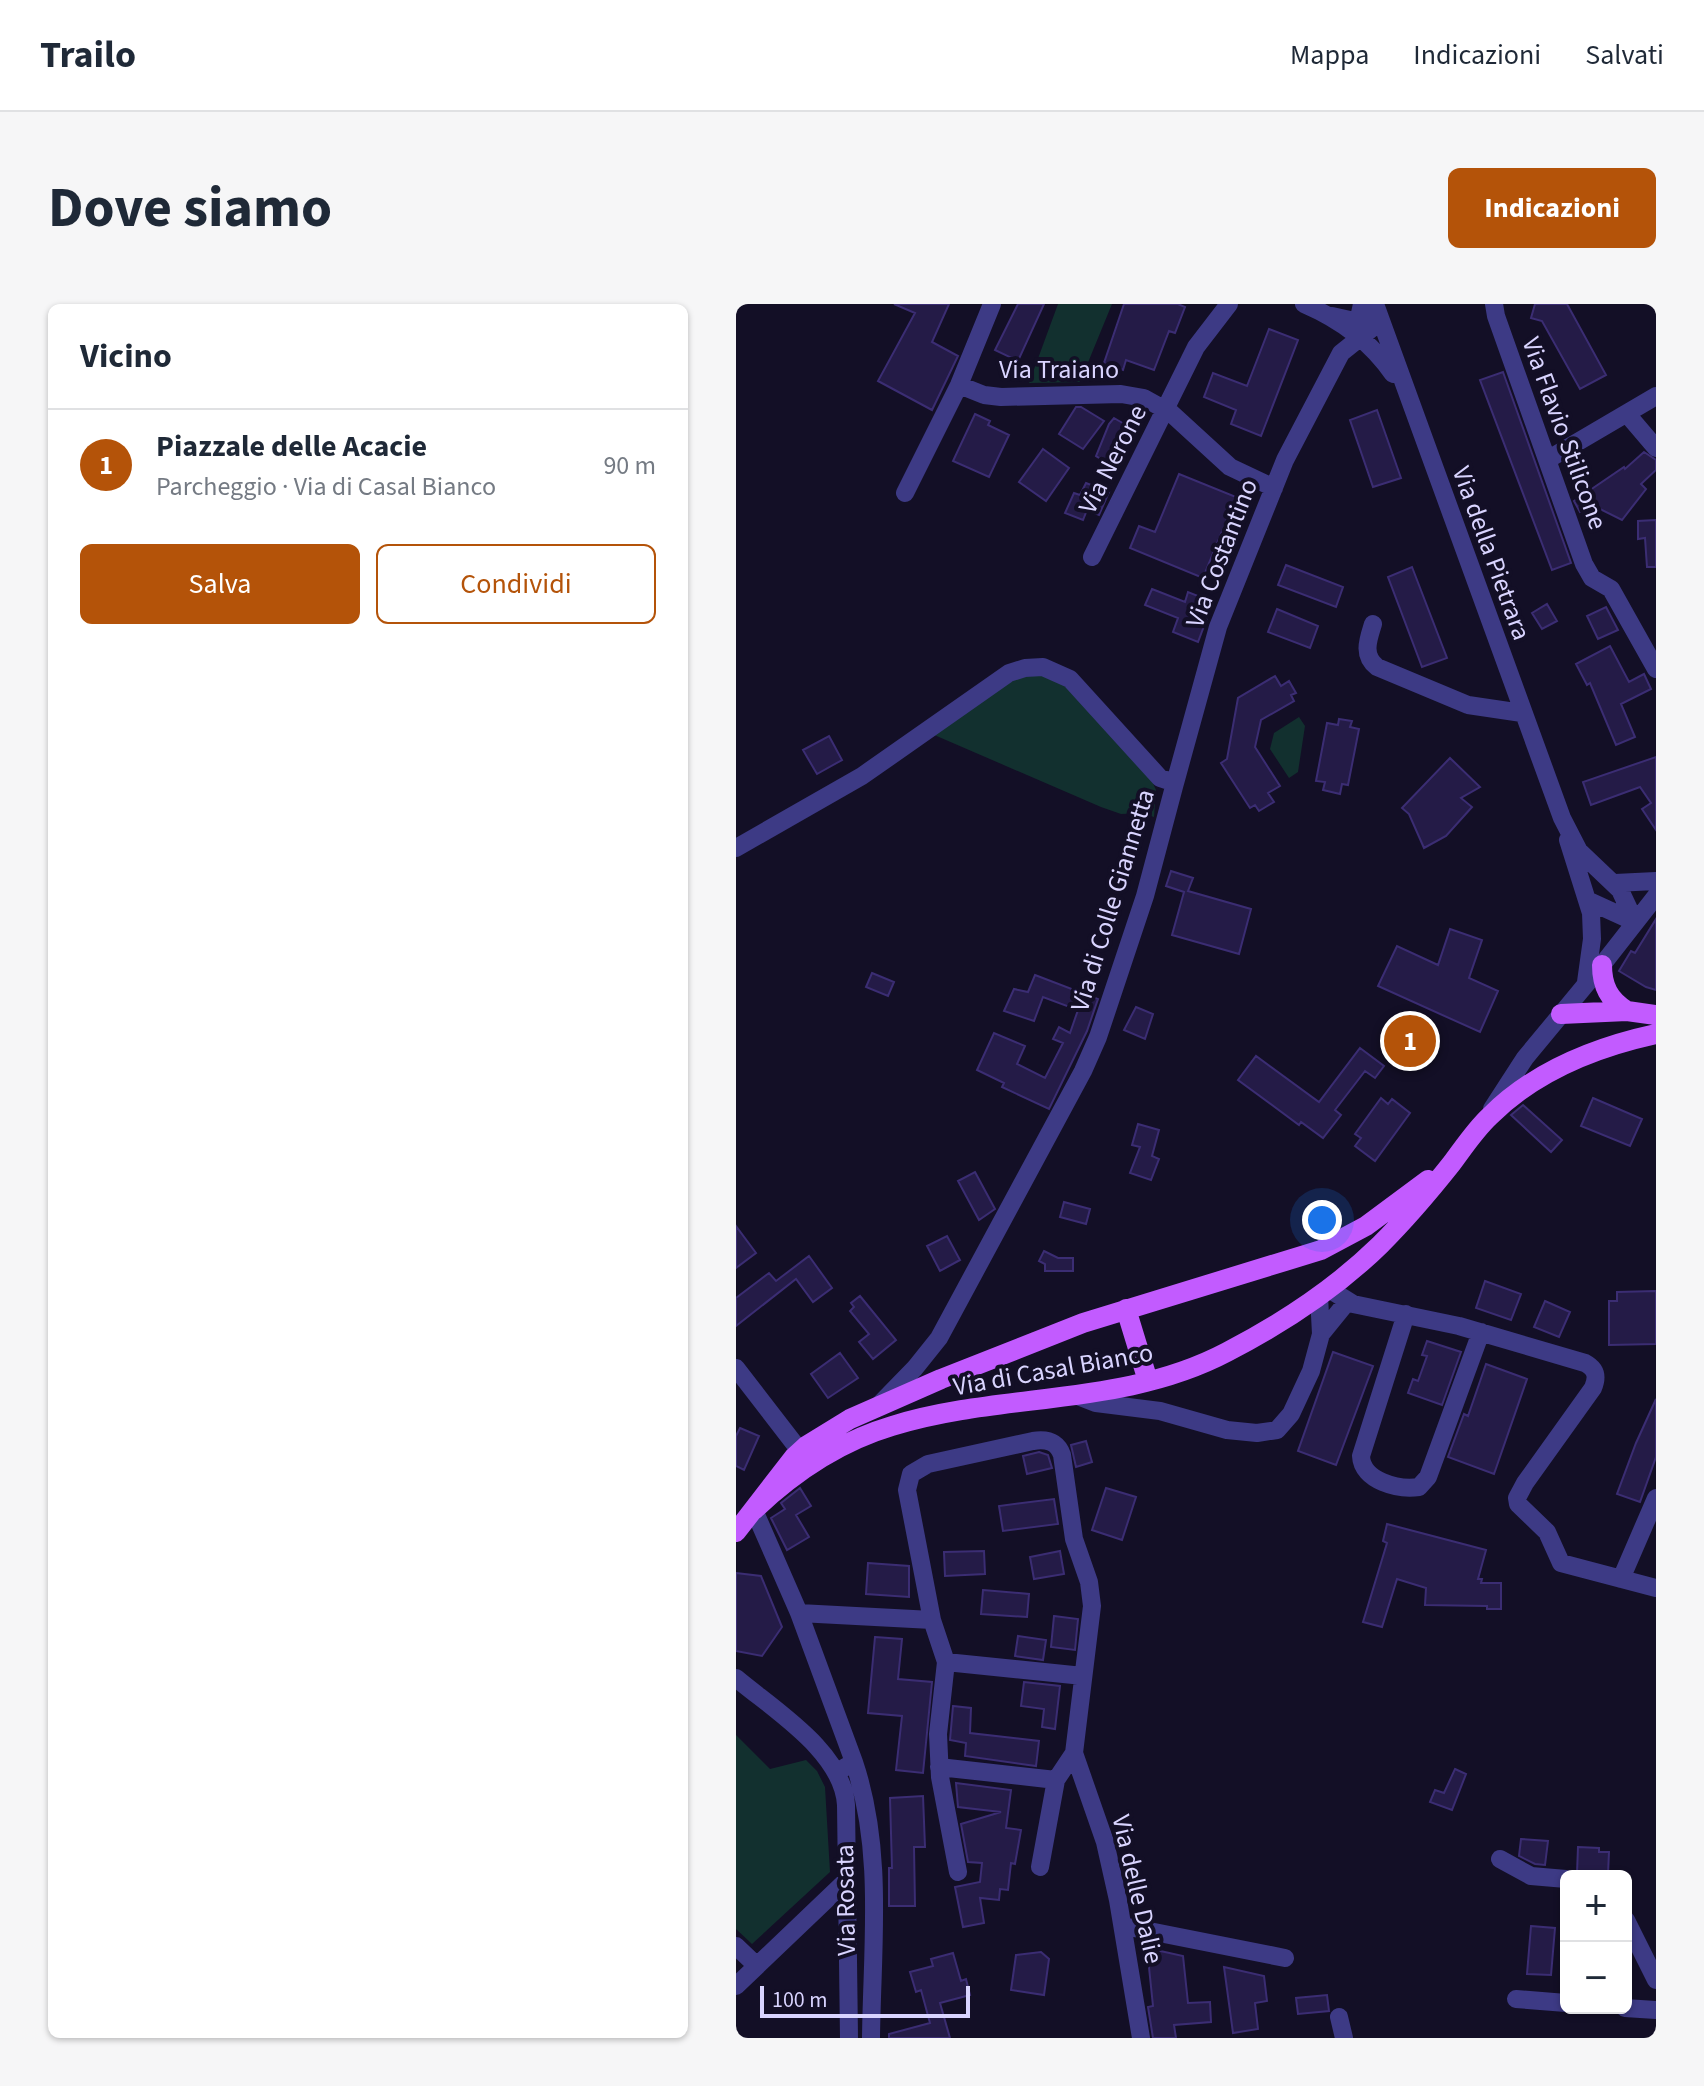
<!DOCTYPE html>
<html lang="it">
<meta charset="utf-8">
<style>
body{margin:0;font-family:"Source Sans 3",sans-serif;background:#f6f6f7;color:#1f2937}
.controls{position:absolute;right:24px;bottom:24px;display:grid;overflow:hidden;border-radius:12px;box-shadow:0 2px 6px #0004}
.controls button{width:72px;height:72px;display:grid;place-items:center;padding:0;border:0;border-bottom:2px solid #e0e1e3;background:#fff;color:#1f2937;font:40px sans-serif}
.scale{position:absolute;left:24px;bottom:20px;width:210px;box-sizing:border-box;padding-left:8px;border:4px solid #d9d4ff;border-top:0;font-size:22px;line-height:28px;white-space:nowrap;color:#d9d4ff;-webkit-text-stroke:6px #130f26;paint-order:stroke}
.you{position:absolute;left:586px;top:916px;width:28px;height:28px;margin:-20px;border:6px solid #fff;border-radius:50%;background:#1a73e8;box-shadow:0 0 0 12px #1a73e833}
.badge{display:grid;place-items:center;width:52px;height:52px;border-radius:50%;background:#b45309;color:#fff;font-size:26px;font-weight:700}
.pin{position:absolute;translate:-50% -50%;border:4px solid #fff;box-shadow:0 2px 8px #0006}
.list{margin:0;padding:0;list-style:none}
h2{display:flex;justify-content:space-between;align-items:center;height:104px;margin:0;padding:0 32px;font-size:34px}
h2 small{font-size:26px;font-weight:400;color:#747a83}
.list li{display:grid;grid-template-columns:52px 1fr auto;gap:24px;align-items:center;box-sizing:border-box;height:112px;padding:0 32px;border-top:2px solid #e0e1e3}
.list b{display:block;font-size:30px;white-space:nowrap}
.list p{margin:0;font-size:26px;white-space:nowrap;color:#747a83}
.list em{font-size:26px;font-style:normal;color:#747a83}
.actions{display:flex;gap:16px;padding:24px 32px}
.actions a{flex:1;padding:18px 0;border:2px solid #b45309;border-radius:12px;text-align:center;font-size:28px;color:#b45309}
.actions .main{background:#b45309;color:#fff}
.map{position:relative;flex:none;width:920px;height:1734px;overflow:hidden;border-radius:12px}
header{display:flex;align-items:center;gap:48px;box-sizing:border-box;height:112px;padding:0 40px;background:#fff;border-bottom:2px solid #e0e1e3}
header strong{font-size:38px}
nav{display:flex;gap:44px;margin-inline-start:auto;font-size:28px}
.intro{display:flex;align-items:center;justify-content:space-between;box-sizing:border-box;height:192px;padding:0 48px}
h1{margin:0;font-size:56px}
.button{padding:20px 36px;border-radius:12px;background:#b45309;color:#fff;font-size:28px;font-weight:700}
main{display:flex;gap:48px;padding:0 48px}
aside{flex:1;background:#fff;border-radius:12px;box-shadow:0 2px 6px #0004}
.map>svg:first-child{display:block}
.green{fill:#12302f}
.building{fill:#241b47;stroke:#3b2d73;stroke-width:2}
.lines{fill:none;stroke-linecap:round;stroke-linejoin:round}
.minor{stroke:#3d3a85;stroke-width:18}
.major{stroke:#c25bff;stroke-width:20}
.labels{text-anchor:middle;stroke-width:8;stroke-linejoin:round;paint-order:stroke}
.street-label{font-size:26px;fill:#d9d4ff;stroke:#130f26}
</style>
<header>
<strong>Trailo</strong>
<nav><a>Mappa</a><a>Indicazioni</a><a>Salvati</a></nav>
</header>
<div class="intro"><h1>Dove siamo</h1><a class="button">Indicazioni</a></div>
<main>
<aside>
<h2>Vicino<small></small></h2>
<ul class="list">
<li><span class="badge">1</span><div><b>Piazzale delle Acacie</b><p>Parcheggio · Via di Casal Bianco</p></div><em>90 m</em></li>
</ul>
<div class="actions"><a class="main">Salva</a><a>Condividi</a></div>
</aside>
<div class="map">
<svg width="920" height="1734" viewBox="0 0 920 1734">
<rect width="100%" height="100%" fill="#130f26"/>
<!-- green -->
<path class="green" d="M322 0H376L344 78 293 79Z
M318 370 415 475 420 486 418 513 406 509 385 510 365 503 196 430 274 374Z
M563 413 569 422 562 468 553 474 534 445 538 429Z
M0 1431 34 1465 70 1456 81 1467 89 1483 94 1568 16 1640 0 1625Z"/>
<!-- building -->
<path class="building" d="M158 0H213L196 38 222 52 196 106 142 77 179 9Z
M282 0H308L282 57 259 46Z
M388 0H442L449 3 439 29 433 27 418 66 390 56 387 66 368 59Z
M799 0H831L870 71 844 85 806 17 795 14Z
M533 25 562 36 525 132 495 120 500 106 468 93 477 69 511 82Z
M767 68 835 259 816 266 744 76Z
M340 103H345L368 117 347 145 323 130Z
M641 106 665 174 637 183 614 116Z
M239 110 254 117 252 121 273 131 253 173 217 157Z
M378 114 395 124 373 160 360 152 373 120Z
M307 145 333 164 310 197 283 178Z
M908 148 920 156V166L905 180 910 185 886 216 858 202 844 208 838 197 888 163 889 165Z
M443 170 500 193 467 274 394 244 403 222 419 228Z
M350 179 373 188 363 211 351 206 347 216 329 209 338 189 344 191Z
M920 216V263H911L909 234 902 235V217Z
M550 261 607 283 600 303 542 281Z
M676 263 711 354 686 363 652 273Z
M416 285 449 298 452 288 477 298 462 338 437 328 442 314 409 301Z
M811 300 821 317 806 325 796 309Z
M870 303 882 326 862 335 851 312Z
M541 305 582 322 574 344 532 328Z
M874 342 893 378 908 370 915 385 885 400 899 433 880 441 854 379 851 381 840 360Z
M539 372 545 382 553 377 560 389 555 391 558 397 525 416 519 443 544 482 532 489 538 498 523 507 519 501 514 504 485 459 491 455 502 394Z
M603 415 616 417 614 423 623 425 612 481 606 480 604 490 587 486 589 478 580 477 591 419 602 421Z
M93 432 106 456 81 470 67 446Z
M920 453V526L906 505 915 499 904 483 855 501 847 478Z
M714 454 744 483 725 494 736 503 710 532 688 544 673 510 666 504Z
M435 567 457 574 452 587 515 605 503 650 436 631 448 588 430 582Z
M920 615V686L910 683 883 667 895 647 899 649Z
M714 625 746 636 733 674 762 687 744 728 642 682 661 642 702 661Z
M136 669 158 678 152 692 130 683Z
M299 671 362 695 351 727 313 805 266 783 268 779 241 766 258 729 289 742 281 760 309 774 327 739 317 735 323 723 334 729 342 706 307 693 298 717 268 707 278 685 292 688Z
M400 703 417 710 409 735 388 726Z
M624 744 648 762 639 774 629 767 599 806 605 811 587 834 565 818 563 821 502 776 520 752 583 798Z
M645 794 652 800 656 795 674 809 639 857 619 842 625 834 619 830Z
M857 794 906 815 894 842 845 822Z
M787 801 826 836 815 848 775 811Z
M402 820 423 826 416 852 423 855 415 876 394 869 404 843 396 841Z
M239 868 259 905 243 916 222 877Z
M328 898 354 905 350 920 324 913Z
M0 922 20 949 0 964Z
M211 932 224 956 204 967 191 942Z
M308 947 322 954H337V967H309V960L303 957Z
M73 952 96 984 77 998 60 975 0 1022V994L33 969 40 977Z
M749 977 785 990 775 1016 740 1004Z
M920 987V1040L873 1041V997H881V988Z
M124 992 160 1036 137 1055 123 1038 133 1030 114 1007 118 1003 115 999Z
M809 997 834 1008 823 1033 798 1023Z
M691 1037 725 1048 706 1101 672 1089 677 1075 682 1077 691 1052 686 1051Z
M597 1048 637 1062 600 1161 562 1147Z
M104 1049 122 1074 92 1094 75 1070Z
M750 1060 791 1075 758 1170 712 1153 728 1110 732 1112Z
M920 1095V1153L904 1198 881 1190 900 1139Z
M4 1124 23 1132 8 1166 0 1162V1132Z
M350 1137 356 1158 340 1163 335 1141Z
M303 1148 312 1151 316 1164 291 1170 287 1152Z
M64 1184 75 1202 60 1211 73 1233 51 1246 35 1214 49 1205 45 1199Z
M370 1184 400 1193 386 1236 356 1226Z
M318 1195 322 1220 267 1227 263 1202Z
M651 1220 750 1246 742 1275H746L745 1279H765V1305H751V1302L689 1301 690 1284 661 1275 646 1323 627 1318 651 1239 647 1237Z
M248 1247 249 1270 209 1272 208 1248Z
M324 1247 328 1270 298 1275 294 1253Z
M132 1259 173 1262V1293L130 1290Z
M0 1269 25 1272 46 1323 26 1352 0 1347Z
M247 1286 293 1290 291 1313 245 1310Z
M318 1312 342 1315 339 1346 315 1343Z
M282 1332 310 1336 307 1356 279 1352Z
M139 1333 166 1335 162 1375 196 1378 187 1469 160 1466 166 1412 132 1409Z
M288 1378 324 1382 319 1425 306 1423 308 1405 285 1402Z
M217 1402 235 1404 234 1429 303 1437 300 1462 229 1452 230 1439 214 1436Z
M719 1465 730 1470 716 1506 694 1498 699 1486 708 1489Z
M220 1479 275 1486 270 1524 285 1526 279 1560 275 1559 272 1586 264 1585 263 1596 244 1594 248 1619 227 1623 219 1583 244 1578 246 1559 232 1558 225 1520 265 1508 222 1503Z
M187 1492 189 1543H178L179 1602H153V1564H156L154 1494Z
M785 1535 812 1537 809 1561 799 1560 783 1552Z
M842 1543 863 1544V1548H873L872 1570 841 1569Z
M795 1622 819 1624 815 1671 791 1670Z
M411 1644 447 1652 452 1699 474 1698 475 1718 438 1721 440 1734H417L412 1703 417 1702Z
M305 1648 313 1655 308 1691 275 1686 280 1651Z
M217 1649 225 1677 230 1675 234 1691 204 1699 214 1734H153V1730L194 1719 185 1686 180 1688 174 1668 197 1662 195 1655Z
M488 1663 528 1672 531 1697 519 1699 522 1725 497 1729Z
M591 1691 593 1707 562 1710 560 1694Z"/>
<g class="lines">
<!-- minor -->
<path class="minor" d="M568 0C603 15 635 38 657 70
M639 0 826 514 843 547 884 586 899 618
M758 0 760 12 848 260 856 274 875 285 920 365
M596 12 614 16 623 14 626 0
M223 81 248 91 265 93 385 90 408 94 435 109 494 163 538 184
M891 110 920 144
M811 156 920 92
M169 189 223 81 256 0
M356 253 460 43 493 0
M637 320C632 336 626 351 641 363L732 401 786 409
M439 479 482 323 549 156 605 49 635 25 640 4
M832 536 855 609 856 635 850 678
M0 544 126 472 273 369 289 364 307 363 334 375 424 474 439 479 409 592 362 733 347 767 203 1034 179 1064 143 1101
M879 579 920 577
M853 597 899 618
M756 805 789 754 866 661 920 592
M593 985 617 1000 723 1022 849 1059C860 1065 862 1072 857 1084L789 1179 781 1194 782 1200 811 1228 825 1259 920 1284
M670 1010 625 1152C626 1177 662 1186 683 1183L692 1173 745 1028
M585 1030 611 998
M0 1064 64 1147
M342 1092 360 1099 424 1107 491 1126 521 1129 541 1126 555 1110 575 1067 585 1030 583 992
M18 1206 63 1309 118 1458
M885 1275 920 1194
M63 1309 196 1316 210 1358 347 1372
M196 1316 171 1186 175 1170 192 1160 297 1137C310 1135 321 1137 326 1151L338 1235 353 1278 356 1302 338 1449 320 1476 304 1563
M210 1358 202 1430 204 1473 222 1568
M0 1374C38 1406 107 1448 110 1501L113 1734
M338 1449 369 1538 382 1596 405 1734
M203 1463 320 1476
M101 1468 118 1458C148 1547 136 1642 135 1734
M764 1555 795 1572 830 1575
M890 1616 920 1676
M388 1622 549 1654
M0 1642 21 1662
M0 1682 111 1576
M780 1695 830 1699
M889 1704 920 1706
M603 1713 608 1734"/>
<!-- major -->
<path class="major" d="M866 661C866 682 873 696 891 707
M825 710 891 707 920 711
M390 1005 412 1077
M18 1206C58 1168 102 1138 156 1122 266 1088 387 1103 491 1048 547 1019 599 985 644 941 670 915 693 888 716 859 728 843 739 826 754 812 798 768 860 743 920 730
M0 1228 58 1153 70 1142 114 1115 205 1075 347 1019 585 946 630 922 692 876"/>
</g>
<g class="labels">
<!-- street labels -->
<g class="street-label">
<text x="323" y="74">Via Traiano</text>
<text transform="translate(829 129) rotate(70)" y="9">Via Flavio Stilicone</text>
<text transform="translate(376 155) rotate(-63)" y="9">Via Nerone</text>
<text transform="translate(485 249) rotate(-69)" y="9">Via Costantino</text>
<text transform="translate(756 249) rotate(70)" y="9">Via della Pietrara</text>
<text transform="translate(376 596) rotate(-73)" y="9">Via di Colle Giannetta</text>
<text transform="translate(317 1065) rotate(-10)" y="9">Via di Casal Bianco</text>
<text transform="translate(402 1585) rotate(77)" y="9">Via delle Dalie</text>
<text transform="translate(109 1596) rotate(-91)" y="9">Via Rosata</text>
</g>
</g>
</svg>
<div class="controls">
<button>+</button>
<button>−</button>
</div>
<div class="scale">100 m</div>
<div class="you"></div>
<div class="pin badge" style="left:674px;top:737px">1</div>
</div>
</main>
